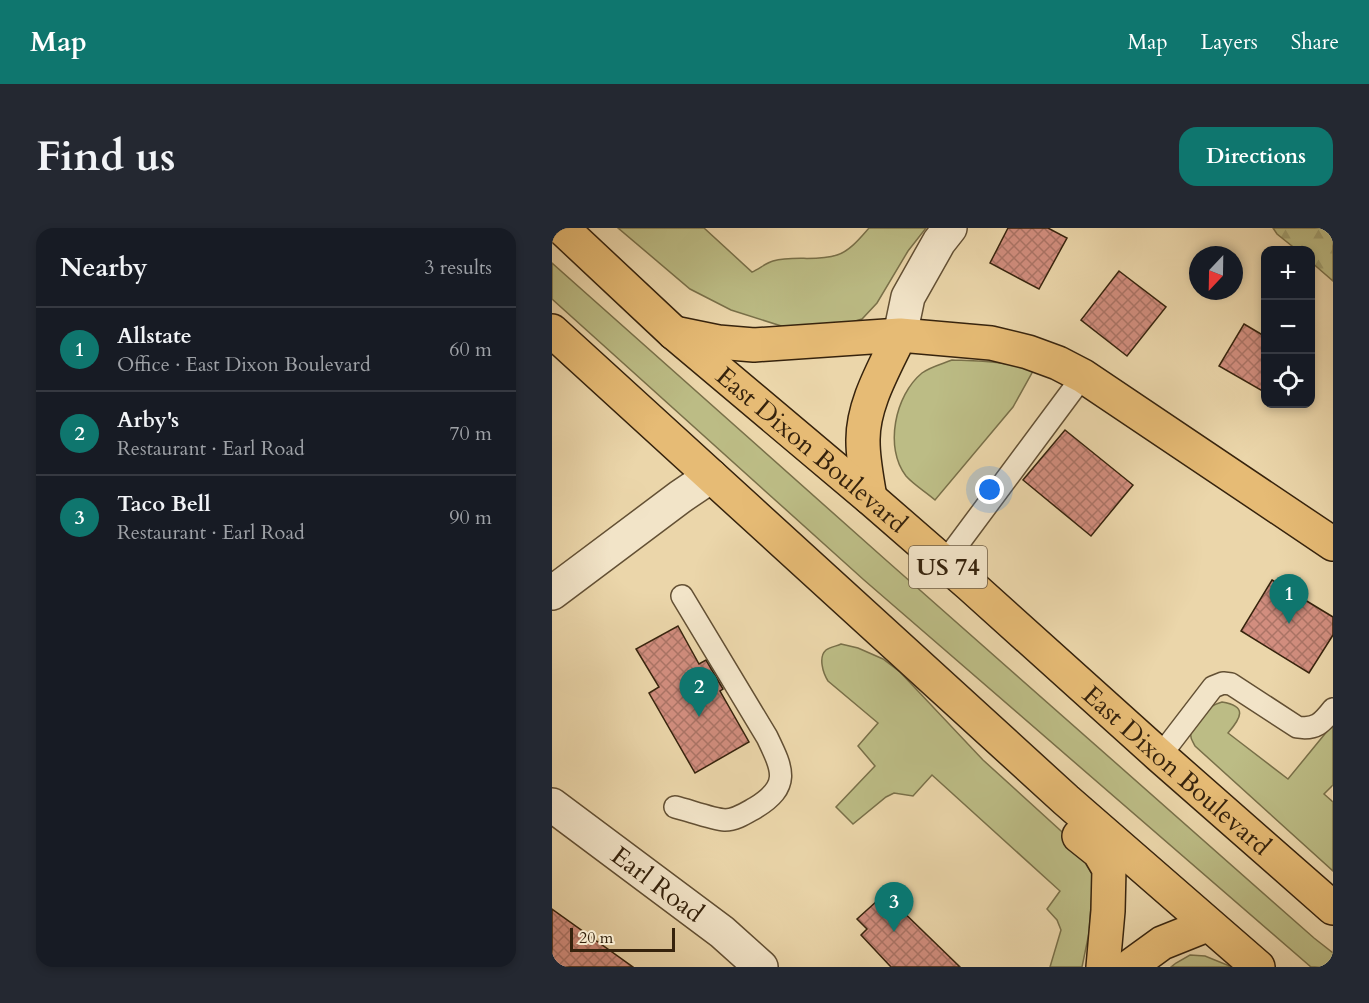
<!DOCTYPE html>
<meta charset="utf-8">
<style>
body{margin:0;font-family:Cardo,serif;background:#242831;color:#f1f3f6}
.controls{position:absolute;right:18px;top:18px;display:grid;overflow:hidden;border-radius:12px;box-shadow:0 3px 9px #0003}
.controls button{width:54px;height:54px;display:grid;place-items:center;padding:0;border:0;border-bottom:2px solid #363941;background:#171b24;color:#f1f3f6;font:30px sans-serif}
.compass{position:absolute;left:637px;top:18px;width:54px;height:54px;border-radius:50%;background:#171b24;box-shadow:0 3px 9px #0003;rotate:202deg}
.scale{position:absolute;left:18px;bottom:15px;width:105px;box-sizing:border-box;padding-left:6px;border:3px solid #36230d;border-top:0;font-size:16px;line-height:21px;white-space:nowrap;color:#36230d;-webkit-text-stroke:4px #f2e4c8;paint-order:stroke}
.you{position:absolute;left:438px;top:262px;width:21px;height:21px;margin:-15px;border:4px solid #fff;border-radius:50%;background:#1a73e8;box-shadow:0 0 0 9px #1a73e833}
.badge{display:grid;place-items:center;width:39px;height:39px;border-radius:50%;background:#0f766e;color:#fff;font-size:20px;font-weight:700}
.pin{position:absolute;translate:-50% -50px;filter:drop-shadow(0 2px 3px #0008)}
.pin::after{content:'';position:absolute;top:32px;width:21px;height:18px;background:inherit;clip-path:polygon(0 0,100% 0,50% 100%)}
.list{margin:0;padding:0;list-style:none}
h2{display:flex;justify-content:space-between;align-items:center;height:78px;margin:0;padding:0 24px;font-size:26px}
h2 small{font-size:20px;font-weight:400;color:#9ea1a6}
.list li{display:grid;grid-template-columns:39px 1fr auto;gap:18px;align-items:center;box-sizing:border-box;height:84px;padding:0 24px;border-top:2px solid #363941}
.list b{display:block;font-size:22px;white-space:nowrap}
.list p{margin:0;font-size:20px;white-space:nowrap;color:#9ea1a6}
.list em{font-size:20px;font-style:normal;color:#9ea1a6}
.icon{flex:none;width:33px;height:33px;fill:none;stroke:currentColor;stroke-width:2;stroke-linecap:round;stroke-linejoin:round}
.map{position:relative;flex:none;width:781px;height:739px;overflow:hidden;border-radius:18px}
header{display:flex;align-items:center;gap:36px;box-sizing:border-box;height:84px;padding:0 30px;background:#0f766e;color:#fff}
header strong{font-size:28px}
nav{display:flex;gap:33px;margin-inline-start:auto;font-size:21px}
.intro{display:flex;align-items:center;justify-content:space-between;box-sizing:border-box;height:144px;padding:0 36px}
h1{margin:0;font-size:42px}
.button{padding:15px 27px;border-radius:18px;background:#0f766e;color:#fff;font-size:21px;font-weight:700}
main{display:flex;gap:36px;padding:0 36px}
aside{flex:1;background:#171b24;border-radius:18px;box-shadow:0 3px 9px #0003}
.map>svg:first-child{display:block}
.grass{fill:#bcbc85;stroke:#797049;stroke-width:1.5}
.forest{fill:url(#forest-firs);stroke:#797049;stroke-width:1.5}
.building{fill:url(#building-cross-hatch);stroke:#36230d;stroke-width:1.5}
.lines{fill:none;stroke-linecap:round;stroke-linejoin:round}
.lane-casing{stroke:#635034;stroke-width:24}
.street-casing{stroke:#635034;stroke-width:36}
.primary-casing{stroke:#36230d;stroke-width:36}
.highway-casing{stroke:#36230d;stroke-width:36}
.lane{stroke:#f2e4c8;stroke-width:21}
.street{stroke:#f2e4c8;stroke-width:33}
.primary{stroke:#e6bb75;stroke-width:33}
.highway{stroke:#e6bb75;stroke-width:33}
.labels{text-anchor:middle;stroke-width:4.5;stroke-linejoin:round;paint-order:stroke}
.shield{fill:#f2e4c8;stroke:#6e5d45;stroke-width:1.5}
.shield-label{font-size:24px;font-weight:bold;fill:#36230d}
.street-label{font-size:26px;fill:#36230d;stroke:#f2e4c8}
</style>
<header>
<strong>Map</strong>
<nav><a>Map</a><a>Layers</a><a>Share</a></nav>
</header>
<div class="intro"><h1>Find us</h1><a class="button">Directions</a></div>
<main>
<aside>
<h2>Nearby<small>3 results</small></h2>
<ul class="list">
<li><span class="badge">1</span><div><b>Allstate</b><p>Office · East Dixon Boulevard</p></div><em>60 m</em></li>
<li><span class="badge">2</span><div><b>Arby's</b><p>Restaurant · Earl Road</p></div><em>70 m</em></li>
<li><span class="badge">3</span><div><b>Taco Bell</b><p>Restaurant · Earl Road</p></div><em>90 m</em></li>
</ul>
</aside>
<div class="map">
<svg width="781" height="739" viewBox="0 0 781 739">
<defs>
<pattern id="forest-firs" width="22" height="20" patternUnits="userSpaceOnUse" patternTransform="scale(1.5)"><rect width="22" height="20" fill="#bcbc85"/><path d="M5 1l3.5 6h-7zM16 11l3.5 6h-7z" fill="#a2a172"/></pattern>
<pattern id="building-cross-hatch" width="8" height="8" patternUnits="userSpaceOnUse" patternTransform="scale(1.5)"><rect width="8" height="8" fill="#d28e7f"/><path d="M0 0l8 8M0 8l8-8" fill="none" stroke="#ab7466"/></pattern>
</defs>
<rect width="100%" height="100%" fill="#ebd6aa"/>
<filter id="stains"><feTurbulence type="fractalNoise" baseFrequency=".00333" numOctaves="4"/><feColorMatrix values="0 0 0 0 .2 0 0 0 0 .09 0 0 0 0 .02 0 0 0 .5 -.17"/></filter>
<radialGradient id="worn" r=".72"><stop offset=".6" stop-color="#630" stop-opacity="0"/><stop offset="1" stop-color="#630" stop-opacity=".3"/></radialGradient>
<!-- grass -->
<path class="grass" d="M66 0H152L200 44C207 41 214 35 221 33 242 27 264 34 285 27 298 23 309 9 317 0H374L356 23 325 75 310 91 272 103H245L179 82 138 61Z
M0 35 335 333 762 710 781 725V739H759L312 352 0 71Z
M400 132C423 133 460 133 481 143L461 179 383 272C374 264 362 257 354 248 332 220 343 167 370 145 378 139 390 136 400 132Z
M289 416 306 420 331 431 348 444 431 532 520 613 531 629 541 648 537 705 530 739H498L509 702 505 692 495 681 508 663 380 547 361 568 342 565 334 569 301 596 284 579 323 538 306 518 326 495 276 453C271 445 266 429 274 422 278 419 285 418 289 416Z
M670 474C696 478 689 490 676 505L736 551 781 496V557L772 566 781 574V643L643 518C642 516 639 511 639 509 636 493 656 478 670 474Z
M638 727 653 728 680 739H619L624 735Z"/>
<!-- forest -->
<path class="forest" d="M721 0H781V53L759 34 758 22H745L725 6Z"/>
<!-- building -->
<path class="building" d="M456 0H496L515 10 487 61 438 35Z
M567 43 614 79 575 128 529 92Z
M692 96 714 109V165L667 138Z
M513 202 581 257 539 308 471 252Z
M720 352 781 389V407L757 445 689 403Z
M126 398 147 436 154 432 171 461 168 463 197 514 143 545 97 465 107 459 84 421Z
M325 673 334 681 342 675 408 739H339L309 707 315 701 305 691Z
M0 681 81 739H0Z"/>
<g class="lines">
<!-- lane casing -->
<g class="lane-casing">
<path id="lane" d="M392 335 531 148
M608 528 661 459 671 455 679 456 745 499C764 502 770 495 781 481
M123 579C136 582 160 591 173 592 184 592 194 585 203 580 239 558 231 542 215 509L130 368"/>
</g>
<!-- street casing -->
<g class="street-casing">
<g id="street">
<path d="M348 107 356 69 387 14 398 0"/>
<path d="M0 365 128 269 159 248"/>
<path id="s1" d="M0 577 170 704 209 739"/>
</g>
</g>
<!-- primary casing -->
<g class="primary-casing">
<path id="primary" d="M122 105 166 114 202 117 348 107 439 115 476 124 506 135 531 148 781 316
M318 270C315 251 311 232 311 214 310 177 333 139 348 107"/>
</g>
<!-- highway casing -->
<g class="highway-casing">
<g id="highway">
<path id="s2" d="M10 0 122 105 318 270 418 357 608 528 781 680"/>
<path d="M0 103 514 572 706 739"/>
<path d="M527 608 547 624 557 641 556 683 551 739"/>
<path d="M578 739 581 736 610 715 655 697"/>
</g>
</g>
<!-- lane -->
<use href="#lane" class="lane"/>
<!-- street -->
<use href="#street" class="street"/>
<!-- primary -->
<use href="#primary" class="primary"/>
<!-- highway -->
<use href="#highway" class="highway"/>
</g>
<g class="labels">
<!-- shield labels -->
<rect class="shield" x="357" y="318" width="78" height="42" rx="4.5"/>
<g class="shield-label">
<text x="396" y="347">US 74</text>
</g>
<!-- street labels -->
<g class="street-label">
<text dy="9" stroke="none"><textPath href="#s2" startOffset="334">East Dixon Boulevard</textPath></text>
<text dy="9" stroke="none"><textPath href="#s2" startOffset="820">East Dixon Boulevard</textPath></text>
<text dy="9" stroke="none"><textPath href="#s1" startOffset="132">Earl Road</textPath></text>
</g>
</g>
<rect width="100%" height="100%" filter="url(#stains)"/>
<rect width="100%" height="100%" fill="url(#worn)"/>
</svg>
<div class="controls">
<button>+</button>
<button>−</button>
<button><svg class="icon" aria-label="locate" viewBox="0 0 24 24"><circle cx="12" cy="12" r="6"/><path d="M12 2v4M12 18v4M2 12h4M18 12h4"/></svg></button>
</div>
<svg class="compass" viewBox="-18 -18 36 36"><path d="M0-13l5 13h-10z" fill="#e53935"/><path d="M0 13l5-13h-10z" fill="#9ea1a6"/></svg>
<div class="scale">20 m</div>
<div class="you"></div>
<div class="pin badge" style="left:737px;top:396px">1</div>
<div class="pin badge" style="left:147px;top:489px">2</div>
<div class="pin badge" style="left:342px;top:704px">3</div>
</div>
</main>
